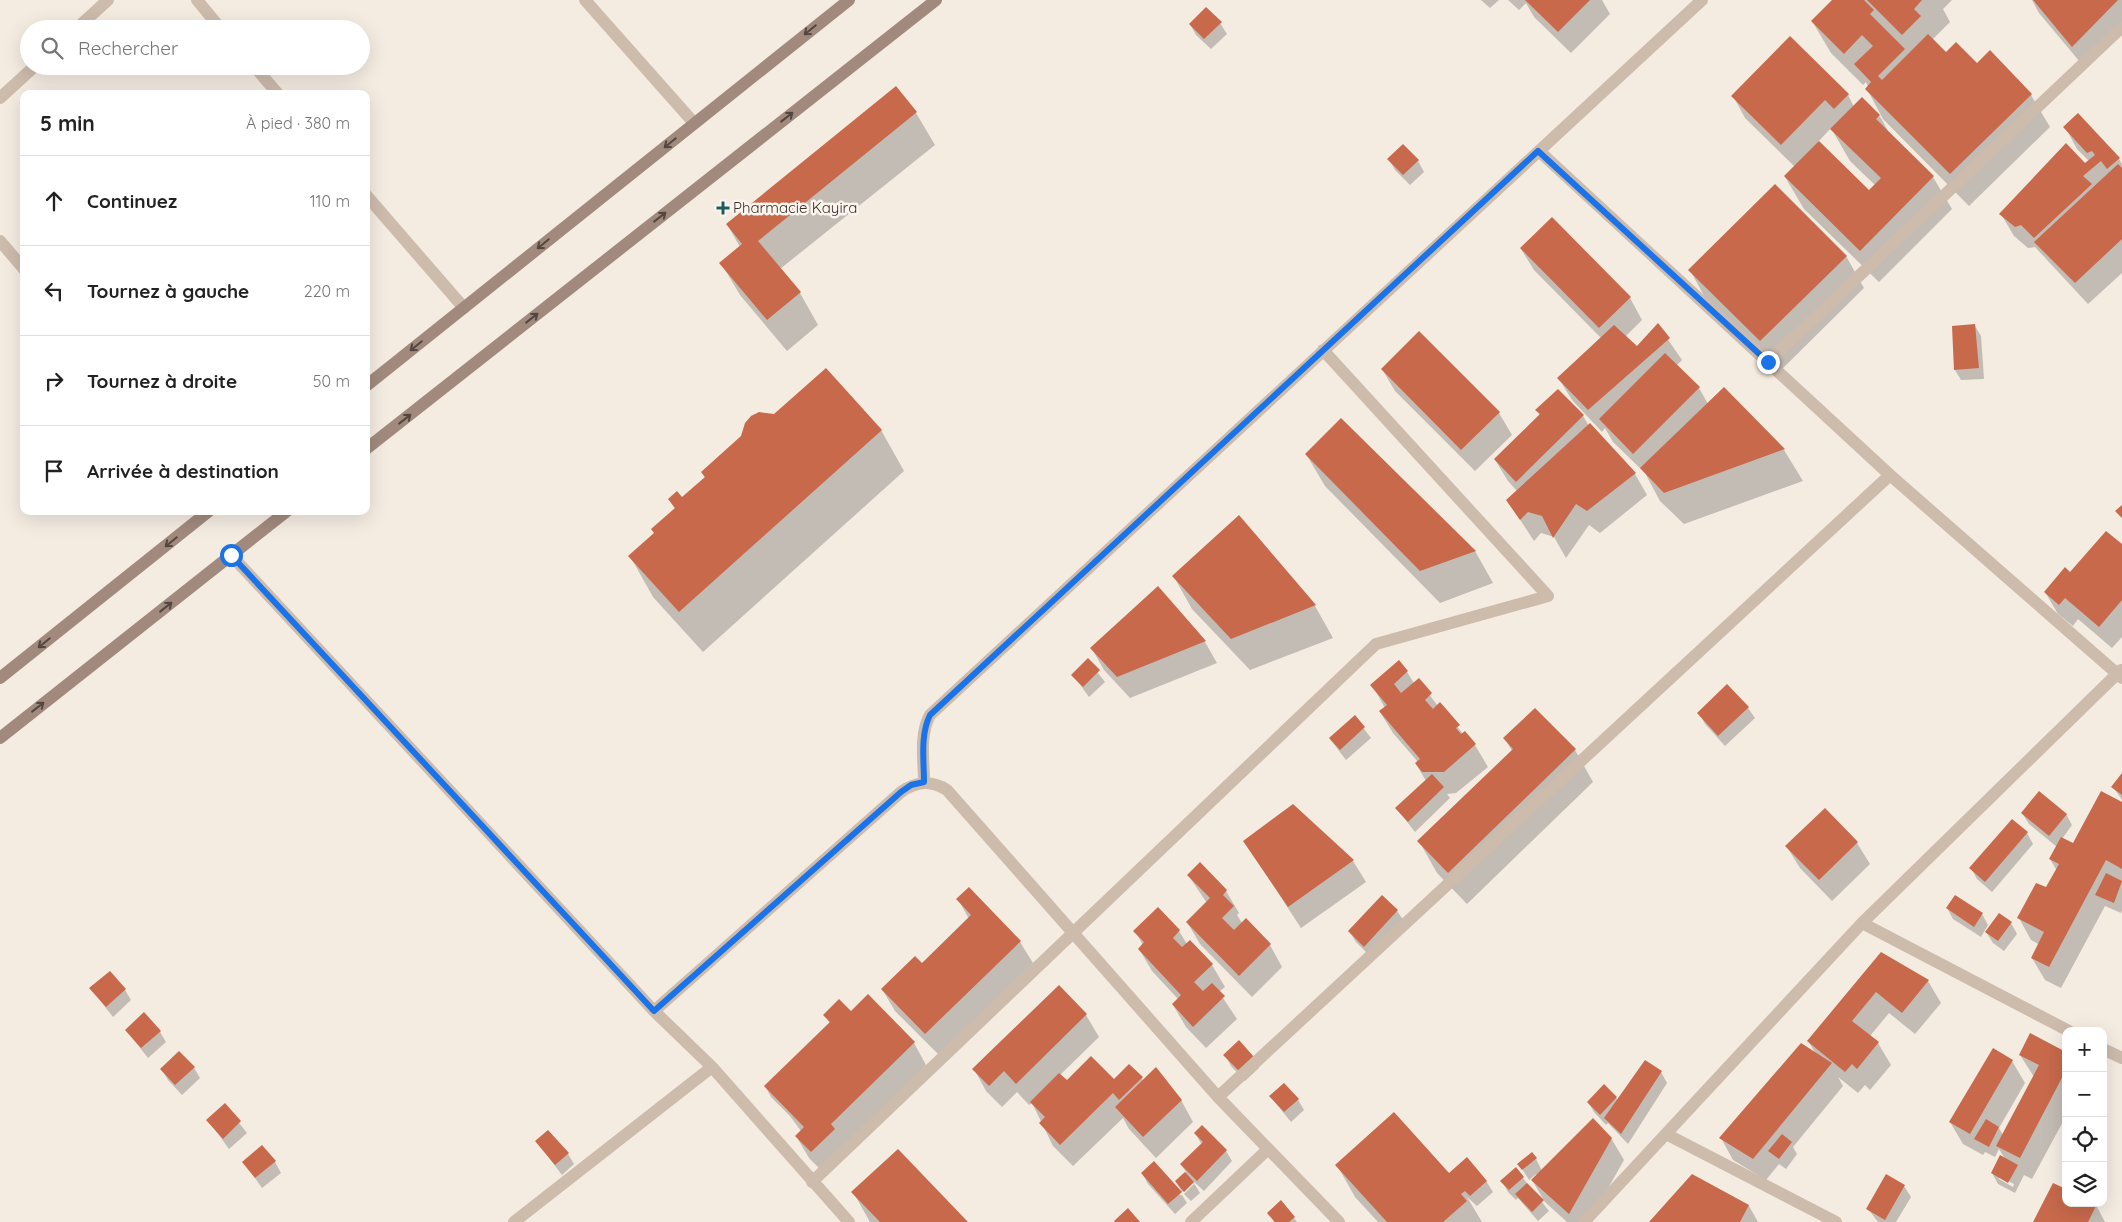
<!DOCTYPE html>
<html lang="fr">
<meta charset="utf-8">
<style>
body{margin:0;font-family:Quicksand,sans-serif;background:#f6f6f6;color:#222}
.controls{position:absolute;right:15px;bottom:15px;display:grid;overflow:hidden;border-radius:10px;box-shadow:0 5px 20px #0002}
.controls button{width:45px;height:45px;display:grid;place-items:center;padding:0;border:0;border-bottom:1px solid #e0e0e0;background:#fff;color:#222;font:25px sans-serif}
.stop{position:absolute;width:15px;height:15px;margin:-11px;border:4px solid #1a73e8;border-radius:50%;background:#fff}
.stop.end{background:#1a73e8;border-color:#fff;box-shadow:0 1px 5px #0008}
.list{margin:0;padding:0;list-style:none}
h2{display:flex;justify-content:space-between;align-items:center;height:65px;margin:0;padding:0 20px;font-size:21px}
h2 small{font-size:16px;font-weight:400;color:#767676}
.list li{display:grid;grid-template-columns:32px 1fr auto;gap:15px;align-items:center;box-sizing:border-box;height:90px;padding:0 20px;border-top:1px solid #e0e0e0}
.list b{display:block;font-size:19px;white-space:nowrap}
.list em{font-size:16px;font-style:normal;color:#767676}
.icon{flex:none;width:28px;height:28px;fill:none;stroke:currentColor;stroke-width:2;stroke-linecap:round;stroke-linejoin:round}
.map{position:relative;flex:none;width:2122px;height:1222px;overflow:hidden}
.search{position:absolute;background:#fff;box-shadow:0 5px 20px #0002;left:20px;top:20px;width:350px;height:55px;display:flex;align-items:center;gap:12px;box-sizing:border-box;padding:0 18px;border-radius:28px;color:#767676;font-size:19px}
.panel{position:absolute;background:#fff;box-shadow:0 5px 20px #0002;left:20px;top:90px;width:350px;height:425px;border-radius:10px}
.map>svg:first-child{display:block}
.shadow{fill:#0003;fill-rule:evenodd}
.building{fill:#c8694b}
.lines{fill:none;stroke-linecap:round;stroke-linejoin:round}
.street{stroke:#cdbbac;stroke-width:12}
.secondary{stroke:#a18a7d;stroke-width:12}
.oneway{stroke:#544640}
.route{stroke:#1a73e8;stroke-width:6}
.poi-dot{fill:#1f5a5e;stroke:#fbf5ee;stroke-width:2}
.labels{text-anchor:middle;stroke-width:5;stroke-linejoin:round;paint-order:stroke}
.poi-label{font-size:15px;fill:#3b302b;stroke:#fbf5ee;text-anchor:start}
</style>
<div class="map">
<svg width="2122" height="1222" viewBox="0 0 2122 1222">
<rect width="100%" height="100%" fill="#f4ebe1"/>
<!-- shadow -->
<path class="shadow" d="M1481 0H1499L1490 8Z
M1508 0H1602L1610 14 1571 53 1534 17 1526 3 1519 10Z
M1833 0H1952L1943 9 1950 22 1933 39 1946 54 1977 65 1990 52 2031 95 2050 127 1969 206 1883 119 1867 89 1868 87 1866 82 1863 85 1831 53 1812 21Z
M2032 0H2122V31L2085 68 2039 13Z
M1220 23 1227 34 1211 49 1196 35 1190 24Z
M896 88 916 113 935 145 780 269 800 293 818 325 787 351 740 295 721 263 740 247 727 224Z
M1848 95 1854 107 1862 99 1881 118 1889 133 1933 177 1952 209 1879 282 1804 209 1785 177 1795 167 1745 118 1733 96ZM1831 128 1850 161 1875 185 1869 192 1818 142Z
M2065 127 2119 159 2122 164V273L2088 304 2035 247 2028 248 2014 236 2001 214 2089 161 2077 149Z
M1389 159 1418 161 1424 172 1410 185 1395 170Z
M1521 249 1630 298 1642 320 1625 337 1637 347 1658 325 1682 360 1676 366 1699 388 1708 404 1724 388 1784 450 1803 481 1684 524 1660 501 1645 473 1613 442 1605 428 1602 432 1572 400 1559 379 1601 338 1534 270Z
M1846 256 1864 288 1779 372 1708 303 1690 270Z
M1975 326 1981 336 1984 379 1961 380 1955 370Z
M1419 332 1499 413 1512 435 1475 471 1395 391 1382 369Z
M1537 411 1583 416 1589 426 1635 474 1647 495 1600 533 1589 525 1566 558 1554 537 1541 533 1534 541 1507 500 1517 491 1508 481 1495 460 1540 416Z
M1341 419 1475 551 1493 583 1440 603 1325 486 1306 454Z
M881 430 904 471 703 652 653 597 630 556 655 533 675 509 669 499H682L705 478 702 472Z
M1239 516 1315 606 1333 638 1250 670 1192 609 1174 577Z
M2122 546V637L2112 648 2078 619 2073 626 2058 614 2045 592 2070 574Z
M1158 588 1205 642 1217 663 1130 698 1104 670 1092 649Z
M1088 660 1105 682 1089 697 1073 675Z
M1407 672 1414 683 1418 680 1438 706 1440 704 1463 734 1475 745 1488 767 1456 793 1447 794 1450 798 1415 832 1397 809 1426 781 1416 764 1418 762 1393 733 1380 712 1385 708 1372 685Z
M1727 685 1748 708 1755 718 1725 746 1705 724 1699 713Z
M1355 717 1371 738 1346 760 1330 739Z
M1505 739 1575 750 1593 782 1467 904 1437 873 1419 841 1512 751Z
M2122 775V800L2113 787Z
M2122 804V910L2121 913 2105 906 2061 988 2045 980 2032 958 2040 945 2031 940 2019 918 2047 889 2057 871 2050 859 2057 847 2029 824 2022 813 2066 814 2072 825 2062 839 2077 847Z
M1293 806 1353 861 1366 882 1301 928 1245 842Z
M2027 833 2033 844 1992 892 1977 879 1971 868Z
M1857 843 1870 864 1832 901 1800 868 1787 847Z
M1188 875 1226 891 1239 913 1237 915 1242 923 1270 945 1282 967 1252 997 1200 944 1187 922 1207 903Z
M1382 897 1397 911 1404 921 1371 957 1356 942 1349 931Z
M958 899 1020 942 1033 963 939 1055 895 1011 882 989 922 964 969 919Z
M1947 908 1982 914 1988 925 1981 937 1953 919Z
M1158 909 1179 931 1187 944 1190 942 1212 965 1225 987 1219 992 1237 1019 1206 1048 1186 1027 1173 1005 1178 999 1152 971 1139 949 1143 945 1135 931Z
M2011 923 2017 934 2004 951 1993 943 1986 932Z
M1881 953 1928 981 1941 1003 1915 1034 1889 1013 1870 1036 1878 1043 1891 1065 1870 1090 1865 1085 1858 1093 1838 1077 1843 1086 1793 1147 1797 1154 1786 1169 1779 1164 1766 1180 1733 1160 1721 1138 1816 1054 1808 1041Z
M91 989 125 990 131 1000 113 1017Z
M851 1013 914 1043 926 1065 824 1173 809 1158 796 1136 801 1131 790 1116 771 1097 765 1086 830 1024 825 1015Z
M1086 1015 1099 1037 1060 1075 1067 1082 1142 1078 1143 1081 1181 1100 1193 1122 1156 1158 1129 1129 1123 1118 1073 1166 1053 1146 1032 1103 1029 1105 1017 1092 1002 1107 986 1091 974 1069Z
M126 1030 160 1032 166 1042 148 1058Z
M2066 1053V1116L2032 1179 2024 1175 2015 1193 1998 1184 1992 1173 2005 1159 1999 1149 1995 1157 1985 1152 1983 1155 1963 1144 1950 1122 2012 1061 2025 1083 1999 1128 2003 1135 2034 1077 2020 1055ZM1999 1176 2014 1184 2013 1187 1999 1179Z
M1225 1055 1253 1057 1259 1068 1245 1081 1231 1066Z
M194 1068 200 1078 182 1095 168 1080 162 1070Z
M1661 1072 1667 1083 1628 1144 1608 1123 1606 1125 1594 1112 1588 1102 1604 1085 1618 1100Z
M1270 1096 1298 1100 1304 1110 1291 1122Z
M225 1105 247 1133 229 1149 208 1120Z
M548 1132 568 1154 574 1164 562 1175 537 1142Z
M1195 1133 1226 1151 1232 1161 1204 1191 1192 1180 1200 1193 1191 1201 1184 1194 1194 1184 1192 1182 1182 1192 1176 1182 1186 1172 1181 1164 1202 1145Z
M1611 1138 1624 1160 1589 1222H1567L1545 1202 1532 1180 1538 1175 1536 1174 1529 1180 1519 1164 1536 1159 1542 1171Z
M244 1162H275L281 1173 262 1188Z
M1337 1165 1486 1181 1493 1192 1477 1206 1467 1197 1482 1222H1378L1355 1197Z
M1142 1173 1181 1192 1179 1195H1182L1187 1203 1175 1214 1148 1184Z
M1692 1176 1749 1206 1758 1222H1651Z
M1887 1176 1904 1186 1911 1197 1896 1222H1878L1868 1209Z
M1523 1178 1549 1211 1538 1221 1518 1198 1516 1200 1508 1192 1502 1181Z
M853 1192 966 1222H870Z
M1281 1202 1294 1218 1297 1222H1274L1269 1213Z
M2066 1203H2092L2096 1205 2105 1222H2035Z"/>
<!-- building -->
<path class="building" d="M1525 0H1590L1558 32Z
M1832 0H1864L1874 10 1870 14 1905 49 1878 76 1882 80 1928 34 1946 52 1956 42 1977 63 1990 50 2032 94 1950 174 1865 89 1871 82 1854 64 1873 46 1862 35 1844 54 1811 21Z
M1867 0H1922L1914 9 1921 16 1902 35Z
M2033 0H2118L2072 47Z
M1206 7 1222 22 1204 39 1189 24Z
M1790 36 1849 94 1834 109 1825 100 1781 145 1731 96Z
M896 86 917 112 758 241 801 292 767 320 719 263 742 244 726 224Z
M1862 97 1880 115 1876 119 1934 176 1860 251 1784 176 1819 141 1869 190 1881 178 1830 129Z
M2078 113 2120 158 2107 169 2101 161 2083 176 2092 184 2034 238 2021 225 2015 227 1999 214 2066 143 2085 163 2095 155 2092 151 2087 153 2063 127Z
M1403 144 1419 160 1403 175 1387 159Z
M2118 164 2122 168V239L2075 283 2034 242Z
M1775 184 1847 256 1760 341 1688 270Z
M1552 217 1631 297 1599 328 1520 248Z
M1658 323 1670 338 1588 410 1557 378 1614 325 1637 346Z
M1975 324 1979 368 1954 370 1952 326Z
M1419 331 1500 412 1461 450 1381 369Z
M1665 353 1700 387 1633 454 1599 419Z
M826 368 882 430 679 612 628 556 654 533 651 529 675 508 668 499 677 491 682 497 705 477 701 472 741 436 745 423 751 416 759 412 774 414Z
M1724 387 1785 449 1664 493 1640 468Z
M1558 389 1584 415 1516 482 1494 459 1540 414 1535 410Z
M1341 418 1476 551 1420 571 1305 454Z
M1590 423 1636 473 1587 511 1576 504 1553 538 1542 516 1528 512 1520 520 1506 500Z
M2122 505V518L2115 511Z
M1239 515 1316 605 1231 639 1172 576Z
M2106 531 2122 544V600L2099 627 2065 598 2059 605 2044 592 2065 567 2070 572Z
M1158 586 1206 641 1117 677 1090 648Z
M1088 658 1100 670 1083 687 1071 675Z
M1399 660 1408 671 1394 684 1401 693 1419 678 1432 693 1425 700 1433 709 1440 702 1460 725 1456 728 1461 734 1465 731 1476 744 1444 772H1422L1415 763 1420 759 1379 711 1387 705 1370 685Z
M1727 684 1749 707 1718 736 1697 713Z
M1535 708 1576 749 1448 873 1417 841 1513 749 1503 738Z
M1355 715 1365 727 1340 750 1329 738Z
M2122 773V795L2111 787Z
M1432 774 1444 787 1408 822 1395 808Z
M2039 791 2067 814 2049 836 2021 813Z
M2101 791 2122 802V869L2106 860 2049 967 2031 958 2044 932 2017 918 2036 883 2046 887 2059 864 2049 859 2061 837 2073 843Z
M1293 804 1354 860 1288 907 1243 841Z
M1825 808 1858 842 1819 880 1785 846Z
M2012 819 2028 832 1985 882 1969 868Z
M1200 862 1227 890 1223 895 1234 906 1222 918 1234 930 1246 918 1271 944 1239 976 1186 922 1210 898 1187 875Z
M2106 873 2122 881 2114 903 2095 895Z
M969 887 1021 941 925 1034 881 989 915 956 922 963 971 915 956 899Z
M1382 895 1398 910 1364 947 1348 931Z
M1955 895 1983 913 1974 927 1946 908Z
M1158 907 1180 930 1173 938 1182 947 1190 940 1213 964 1194 982 1203 991 1212 983 1225 996 1193 1027 1172 1004 1181 995 1138 949 1144 942 1133 931Z
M1999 913 2012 922 1998 941 1985 932Z
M1881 952 1929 980 1902 1013 1876 992 1852 1021 1879 1042 1857 1069 1852 1064 1845 1072 1807 1041Z
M110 971 126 989 106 1007 89 988Z
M1059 985 1087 1014 1016 1084 1004 1071 989 1086 972 1069Z
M868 994 915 1042 831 1124 835 1129 811 1152 795 1136 804 1127 764 1086 830 1022 823 1015 839 999 851 1011Z
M144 1012 161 1031 141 1048 125 1030Z
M2030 1033 2066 1052V1070L2020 1158 1996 1146 2039 1065 2019 1055Z
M1239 1040 1254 1057 1239 1071 1223 1055Z
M1801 1043 1832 1063 1753 1159 1719 1138Z
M1993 1048 2013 1060 1970 1134 1949 1122Z
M179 1051 195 1067 175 1085 160 1069Z
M1091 1056 1114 1079 1129 1064 1143 1077 1119 1100 1113 1093 1060 1145 1039 1123 1045 1117 1030 1102 1059 1073 1067 1080Z
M1645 1060 1662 1071 1621 1134 1604 1118Z
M1156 1067 1182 1100 1143 1137 1115 1107Z
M1284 1083 1299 1099 1284 1112 1269 1096Z
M1604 1084 1617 1097 1600 1115 1587 1102Z
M225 1103 241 1121 223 1139 206 1120Z
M1394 1112 1449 1173 1467 1157 1487 1181 1470 1196 1465 1191 1461 1194 1467 1201 1443 1222H1387L1335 1165Z
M1593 1118 1612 1138 1569 1214 1531 1180Z
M1986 1119 1999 1127 1989 1147 1974 1139Z
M1202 1125 1227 1150 1197 1181 1180 1164 1203 1142 1194 1133Z
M548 1130 569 1153 555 1165 535 1141Z
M1782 1134 1792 1142 1779 1159 1768 1151Z
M262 1145 276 1161 255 1178 242 1162Z
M898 1149 968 1222H880L851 1192Z
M1532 1152 1537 1158 1522 1170 1517 1164Z
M2000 1155 2018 1165 2008 1183 1991 1173Z
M1154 1161 1182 1192 1168 1204 1141 1173Z
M1516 1167 1524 1177 1509 1190 1500 1181Z
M1185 1172 1194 1182 1184 1192 1175 1181Z
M1692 1174 1749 1205 1740 1222H1649Z
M1886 1174 1905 1185 1885 1220 1866 1209Z
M1527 1183 1544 1200 1532 1212 1515 1194Z
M2053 1183 2066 1189V1203L2097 1204 2088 1222H2033Z
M1281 1200 1295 1217 1289 1222H1275L1267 1213Z
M1128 1208 1140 1222H1115L1114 1221Z"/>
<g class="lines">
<!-- street -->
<path class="street" d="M197 0 221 29
M585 0 694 123
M76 29 108 0
M254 66 278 94
M0 98 35 66
M1539 151 1890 475 2122 678
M366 195 464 308
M0 241 24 269
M1768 362 2122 27
M231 555 654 1011 712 1067 849 1222
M924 782C924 761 919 735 930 715L1702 0
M1862 923 2069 1031
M654 1011 901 792C917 781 931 780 947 790L1218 1097 1339 1222
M2103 1049 2122 1058
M1218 1097 1890 475
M1666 1134 1836 1222
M812 1182 1376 644 1548 596 1323 350
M514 1222 712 1067
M1191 1222 1268 1149
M1584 1222 1862 923 2121 670"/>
<!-- secondary -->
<path class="secondary" d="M366 386 849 0
M366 449 936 0
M0 678 209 511
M0 738 287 511"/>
</g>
<!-- one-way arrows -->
<defs><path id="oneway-shaft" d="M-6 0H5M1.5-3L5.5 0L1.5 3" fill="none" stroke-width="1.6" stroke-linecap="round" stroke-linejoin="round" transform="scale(1.25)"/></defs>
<g class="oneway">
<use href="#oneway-shaft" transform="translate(810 30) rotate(141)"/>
<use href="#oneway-shaft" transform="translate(787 117) rotate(-38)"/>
<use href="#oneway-shaft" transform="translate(670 143) rotate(141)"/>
<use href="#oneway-shaft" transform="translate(660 217) rotate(-38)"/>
<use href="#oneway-shaft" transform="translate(543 244) rotate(141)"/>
<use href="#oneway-shaft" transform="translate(532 318) rotate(-38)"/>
<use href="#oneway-shaft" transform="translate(416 346) rotate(141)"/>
<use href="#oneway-shaft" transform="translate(405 419) rotate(-38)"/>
<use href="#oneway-shaft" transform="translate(171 542) rotate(141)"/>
<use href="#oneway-shaft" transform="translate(166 607) rotate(-38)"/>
<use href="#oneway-shaft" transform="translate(44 643) rotate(141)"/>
<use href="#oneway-shaft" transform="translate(38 707) rotate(-38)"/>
</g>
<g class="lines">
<!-- route -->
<path class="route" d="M231 555 654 1011 901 792 911 785 924 782C924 761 920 735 930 715L1538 151 1768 362"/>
</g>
<!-- markers -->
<path class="poi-dot" d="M720.5 200.5h5v5h5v5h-5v5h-5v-5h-5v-5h5z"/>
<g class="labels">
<!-- poi labels -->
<g class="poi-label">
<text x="733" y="213">Pharmacie Kayira</text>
</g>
</g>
</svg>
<div class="controls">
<button>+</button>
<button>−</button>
<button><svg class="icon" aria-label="locate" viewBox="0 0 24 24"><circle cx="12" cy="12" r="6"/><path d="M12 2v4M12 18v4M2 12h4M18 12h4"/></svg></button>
<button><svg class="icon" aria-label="layers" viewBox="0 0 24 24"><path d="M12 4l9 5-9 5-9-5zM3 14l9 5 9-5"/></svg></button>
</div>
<div class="stop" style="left:231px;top:555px"></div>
<div class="stop end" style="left:1768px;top:362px"></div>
<div class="search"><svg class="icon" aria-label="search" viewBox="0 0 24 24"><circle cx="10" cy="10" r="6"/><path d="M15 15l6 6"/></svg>Rechercher</div>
<section class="panel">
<h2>5 min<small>À pied · 380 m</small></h2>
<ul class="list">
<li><svg class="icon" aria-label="ahead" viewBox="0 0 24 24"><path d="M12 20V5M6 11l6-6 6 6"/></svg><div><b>Continuez</b></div><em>110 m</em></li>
<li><svg class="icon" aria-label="left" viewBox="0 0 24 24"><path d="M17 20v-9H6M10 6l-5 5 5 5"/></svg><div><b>Tournez à gauche</b></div><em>220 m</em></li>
<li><svg class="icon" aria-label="right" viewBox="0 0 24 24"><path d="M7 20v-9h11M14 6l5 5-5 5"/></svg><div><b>Tournez à droite</b></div><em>50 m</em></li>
<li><svg class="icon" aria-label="arrive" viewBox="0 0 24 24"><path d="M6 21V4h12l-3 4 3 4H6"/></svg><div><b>Arrivée à destination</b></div></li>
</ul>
</section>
</div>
